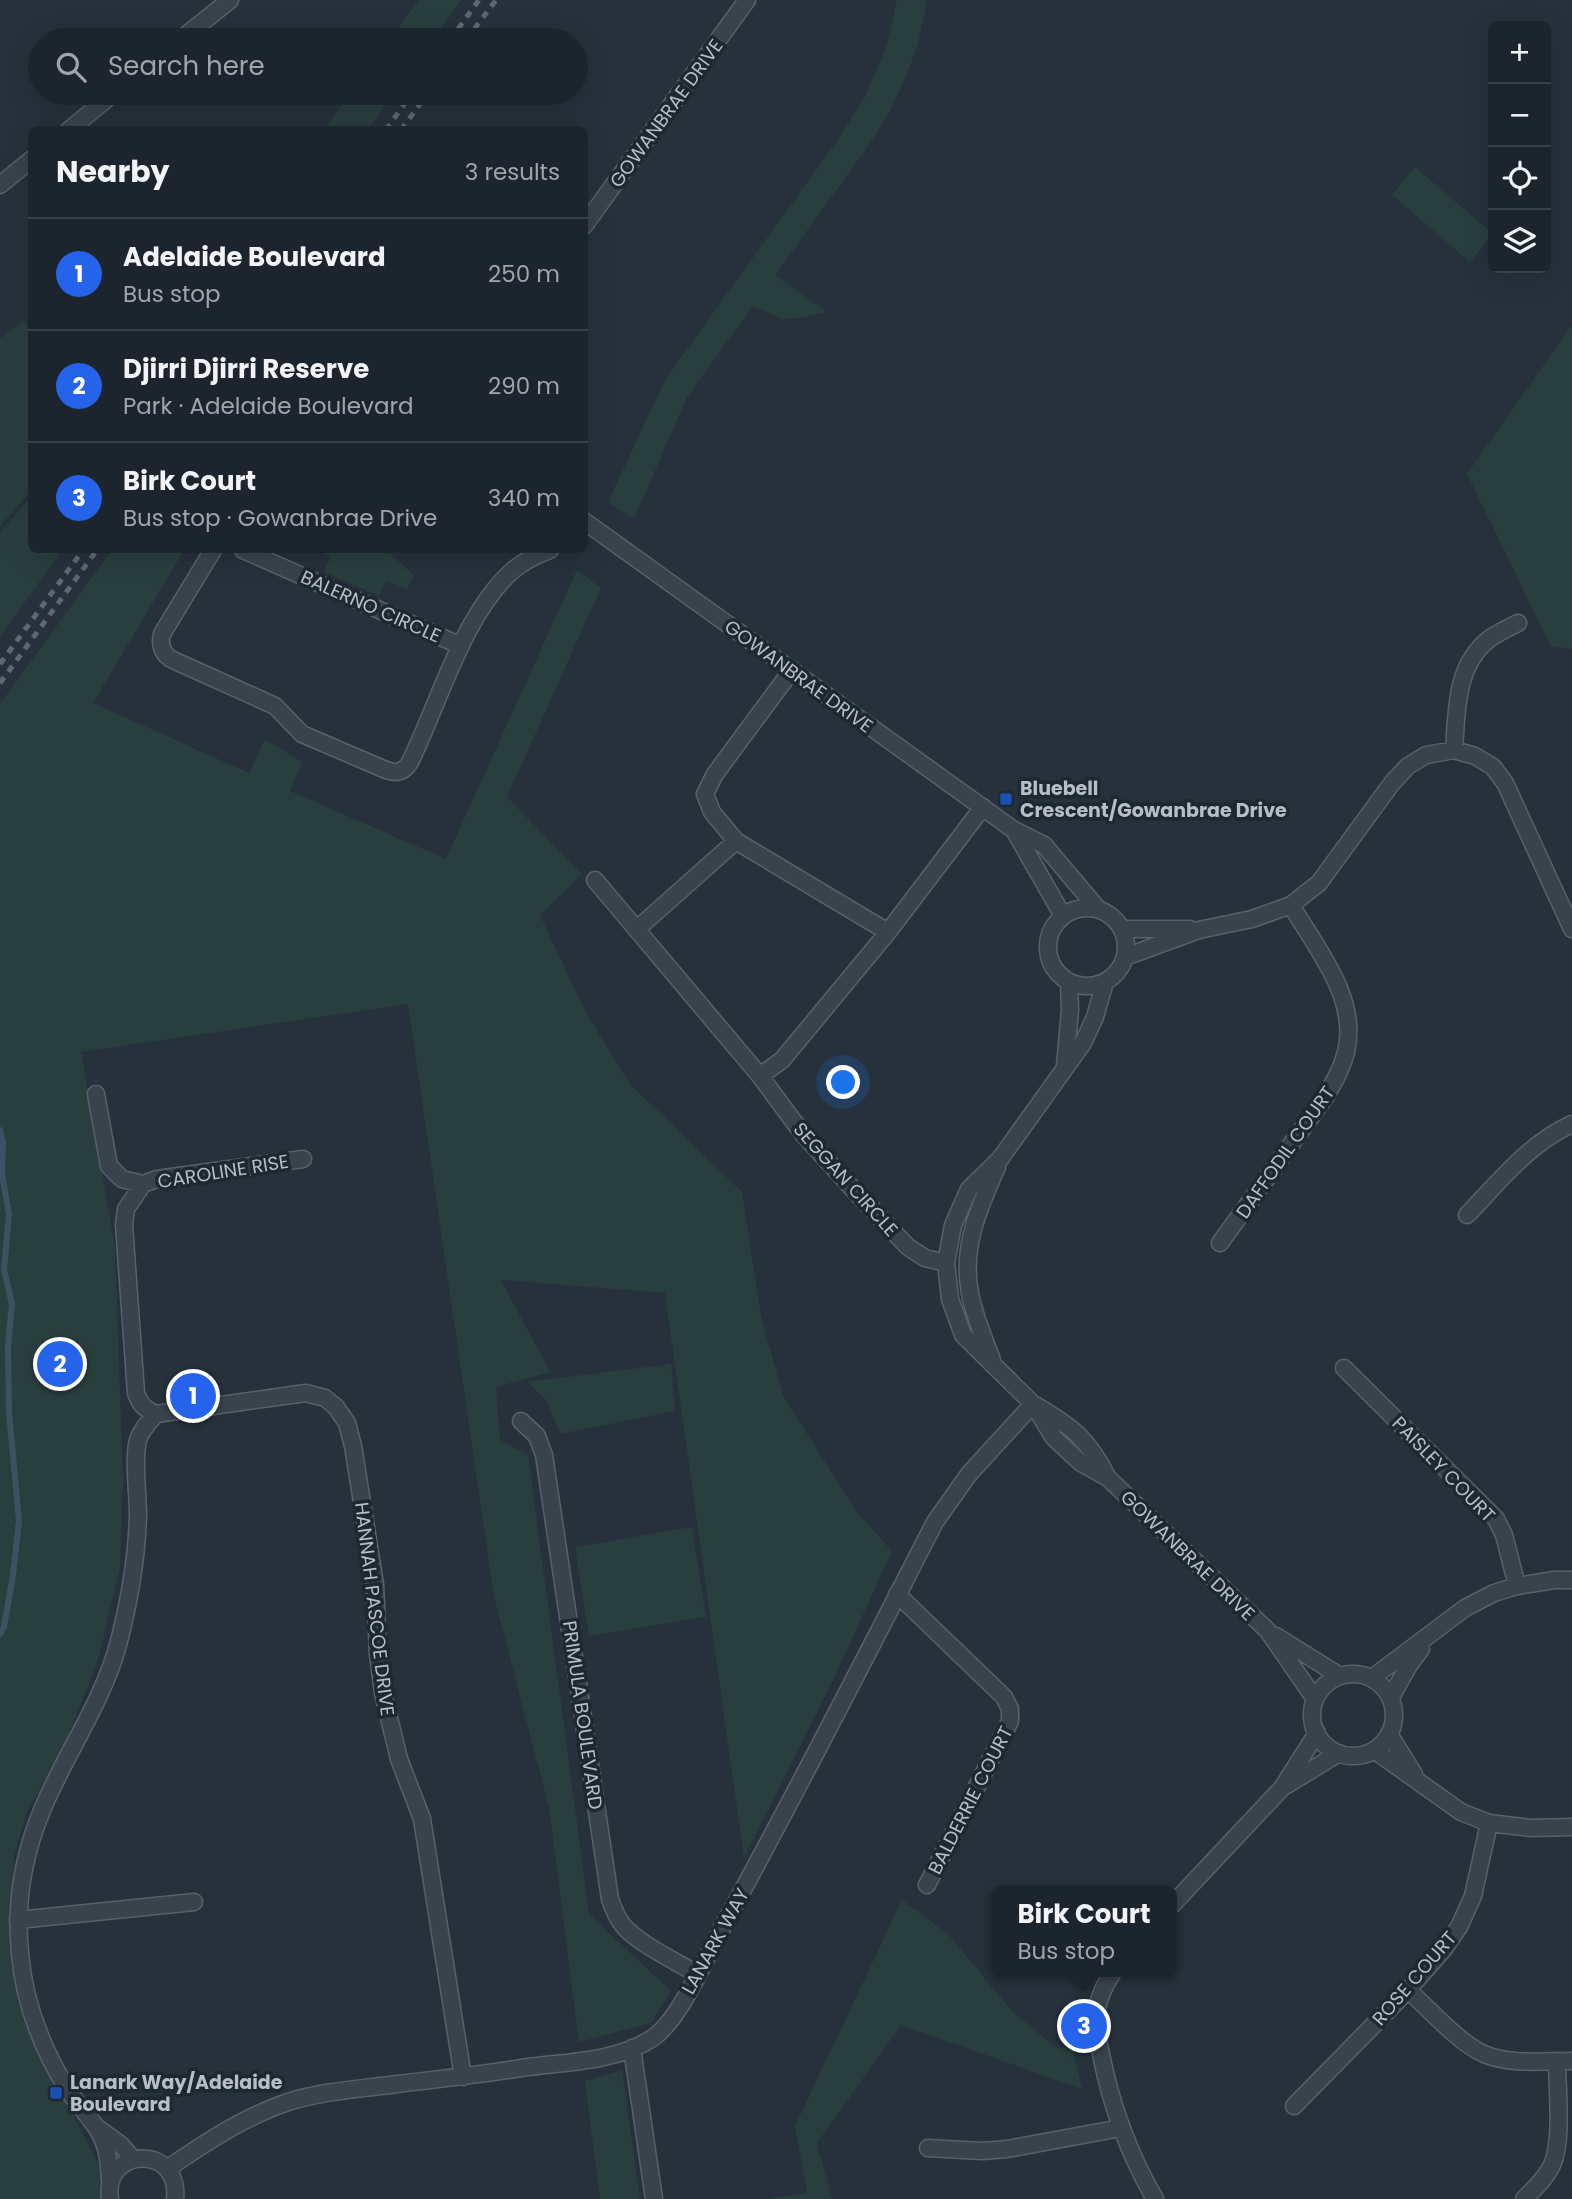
<!DOCTYPE html>
<meta charset="utf-8">
<style>
body{margin:0;font-family:Poppins,sans-serif;background:#293139;color:#f1f3f6}
.controls{position:absolute;right:21px;top:21px;display:grid;overflow:hidden;border-radius:10px;box-shadow:0 7px 28px #0002}
.controls button{width:63px;height:63px;display:grid;place-items:center;padding:0;border:0;border-bottom:2px solid #3a4249;background:#1c252d;color:#f1f3f6;font:35px sans-serif}
.you{position:absolute;left:844px;top:1083px;width:24px;height:24px;margin:-18px;border:5px solid #fff;border-radius:50%;background:#1a73e8;box-shadow:0 0 0 10px #1a73e833}
.badge{display:grid;place-items:center;width:46px;height:46px;border-radius:50%;background:#2563eb;color:#fff;font-size:23px;font-weight:700}
.pin{position:absolute;translate:-50% -50%;border:4px solid #fff;box-shadow:0 2px 7px #0006}
.popup{position:absolute;left:991px;top:1886px;width:186px;height:91px;box-sizing:border-box;display:grid;place-content:center;border-radius:10px;background:#1c252d;filter:drop-shadow(0 2px 5px #0005);font-size:23px;white-space:nowrap;color:#a0a5aa}
.popup b{font-size:26px;color:#f1f3f6}
.popup::after{content:'';position:absolute;left:50%;top:100%;margin-left:-14px;border:14px solid transparent;border-top-color:#1c252d}
.list{margin:0;padding:0;list-style:none}
h2{display:flex;justify-content:space-between;align-items:center;height:91px;margin:0;padding:0 28px;font-size:30px}
h2 small{font-size:23px;font-weight:400;color:#a0a5aa}
.list li{display:grid;grid-template-columns:46px 1fr auto;gap:21px;align-items:center;box-sizing:border-box;height:112px;padding:0 28px;border-top:2px solid #3a4249}
.list b{display:block;font-size:26px;white-space:nowrap}
.list p{margin:0;font-size:23px;white-space:nowrap;color:#a0a5aa}
.list em{font-size:23px;font-style:normal;color:#a0a5aa}
.icon{flex:none;width:38px;height:38px;fill:none;stroke:currentColor;stroke-width:2;stroke-linecap:round;stroke-linejoin:round}
.map{position:relative;flex:none;width:1572px;height:2199px;overflow:hidden}
.search{position:absolute;background:#1c252d;box-shadow:0 7px 28px #0002;left:28px;top:28px;width:560px;height:77px;display:flex;align-items:center;gap:18px;box-sizing:border-box;padding:0 24px;border-radius:38px;color:#a0a5aa;font-size:26px}
.panel{position:absolute;background:#1c252d;box-shadow:0 7px 28px #0002;left:28px;top:126px;width:560px;height:427px;border-radius:10px}
.map>svg:first-child{display:block}
.green{fill:#293f3e}
.lines{fill:none;stroke-linecap:round;stroke-linejoin:round}
.stream{stroke:#3d5163;stroke-width:6}
.minor-casing{stroke:#58616a;stroke-width:19}
.minor{stroke:#3a434c;stroke-width:16}
.rail{stroke:#5c6873;stroke-width:5;stroke-dasharray:7 7;stroke-linecap:butt}
.transit-dot{fill:#1a4fb4;stroke:#1f2831;stroke-width:2.5}
.labels{text-anchor:middle;stroke-width:7;stroke-linejoin:round;paint-order:stroke}
.street-label{font-size:19px;fill:#b6bec7;stroke:#1f2831}
.poi-label{font-size:19px;font-weight:bold;fill:#b6bec7;stroke:#1f2831;text-anchor:start}
</style>
<div class="map">
<svg width="1572" height="2199" viewBox="0 0 1572 2199">
<rect width="100%" height="100%" fill="#26313c"/>
<!-- green -->
<path class="green" d="M419 0H461L433 40H389Z
M897 0H927L918 44 905 79 889 113 869 145 775 275 827 312 799 318 782 319 753 306 687 397 634 519 608 502 665 380 839 138 866 95 887 44Z
M351 93H395L368 129H324Z
M1415 167 1493 234 1470 262 1392 195Z
M24 320 32 329 31 491 0 526V339Z
M1572 325V649L1551 646 1467 474Z
M31 497 32 550H63L0 636V532Z
M112 550H184L93 703 249 773 265 739 302 762 290 791 446 859 577 570 601 588 507 797 582 874 540 915 586 1013 630 1084 742 1192 761 1316 783 1396 857 1512 892 1551 836 1674 744 1858 665 1293 501 1280 550 1372 496 1387 500 1440 528 1455 589 1914 671 1991 651 2023 579 2042 549 1807 494 1597 408 1004 81 1052 115 1247 123 1481 120 1567 98 1661 61 1753 27 1812 14 1857 12 1915 62 2093 103 2173 112 2199H0V704Z
M314 550H386L414 575 407 590 386 580 379 596 324 572 331 556Z
M671 1364 675 1411 560 1434 547 1401 527 1382Z
M692 1527 706 1617 589 1636 575 1547Z
M902 1900 948 1934 1012 2011 1055 2047 1073 2049 1082 2089 901 2025 817 2143 832 2199H769L807 2192 795 2126Z
M622 2070 640 2199H600L585 2081Z"/>
<g class="lines">
<!-- stream -->
<path class="stream" d="M0 1130 3 1143 2 1174 9 1214 4 1270 12 1304 8 1346 9 1412 19 1521 13 1575 4 1627 0 1634"/>
<!-- minor casing -->
<g class="minor-casing">
<path id="minor" d="M180 40 230 0
M69 130 114 93
M0 185 32 159
M584 226 747 0
M584 521 1014 830 1044 845 1098 909
M213 550 162 634C159 645 163 655 173 660L275 706 302 734 386 770C397 774 404 772 410 762 439 703 463 615 512 571 524 561 536 555 550 550
M243 550 461 646
M792 670 715 774 705 794 712 812 736 841 888 932
M1454 750C1457 711 1455 666 1489 639 1497 633 1508 628 1518 623
M1014 830 1063 916
M595 880 760 1076 803 1134 853 1189 908 1247 925 1258 946 1263
M1048 947a39 39 0 1 1 78 0a39 39 0 1 1-78 0Z
M637 929 736 841
M1122 929H1190
M1125 957 1199 930 1252 919 1291 905 1319 883 1392 783 1408 766 1426 755 1454 750 1475 756 1493 767 1505 783 1572 929
M1105 982 1095 1017 1083 1043 1000 1159 969 1189 953 1225 946 1263 950 1299 963 1335 1033 1404 1054 1438 1081 1463 1108 1478 1268 1631 1315 1699
M1065 1066 1070 1010 1069 982
M760 1076 782 1060 888 932 983 807
M96 1094 109 1166 122 1179 143 1184 126 1209 124 1225 136 1393C140 1405 145 1409 156 1414
M143 1184 157 1179 303 1159
M1467 1215C1500 1181 1528 1144 1572 1124
M1220 1243 1326 1096C1334 1082 1342 1068 1346 1052 1359 998 1316 948 1291 905
M992 1360C984 1338 974 1316 970 1293 961 1248 979 1207 997 1167
M1344 1368 1496 1519 1504 1535 1517 1586
M1035 1405C1073 1427 1088 1439 1108 1478
M156 1414 306 1393 325 1398 336 1407 347 1423 353 1446 375 1584 378 1654 383 1693 399 1759 422 1819 463 2077
M521 1421 537 1436 544 1455 610 1899C613 1908 616 1916 622 1924 635 1942 677 1962 697 1974
M897 1594 1004 1697 1010 1709V1721L927 1885
M1276 1636 1340 1676
M1312 1715a41 41 0 1 1 82 0a41 41 0 1 1-82 0Z
M1372 1678 1465 1608 1494 1593 1517 1586 1554 1580H1572
M1391 1697 1409 1665 1421 1649
M1389 1734 1414 1774
M1374 1750 1461 1812 1489 1823 1531 1828 1572 1827
M1287 1785 1339 1753
M1172 1905 1282 1788 1317 1733
M18 1920 194 1902
M1113 1972C1103 1987 1096 2004 1095 2022 1095 2032 1099 2043 1101 2054 1111 2105 1129 2154 1155 2199
M1408 1990C1429 2009 1459 2043 1484 2054 1510 2065 1544 2061 1572 2061
M632 2048 654 2199
M1294 2106 1408 1990 1443 1950 1459 1927 1473 1896 1489 1823
M99 2129 121 2145 133 2159
M928 2148 982 2151 1007 2149 1121 2128
M167 2169C206 2142 244 2117 288 2102 323 2091 360 2089 397 2084 441 2079 485 2074 528 2067 568 2062 617 2061 651 2039 680 2021 705 1958 722 1928 796 1794 865 1658 935 1522L969 1474 1033 1404
M110 2180C109 2170 109 2159 106 2149 100 2125 79 2108 66 2087 41 2046 24 2002 20 1953 15 1903 23 1855 43 1808 66 1753 102 1703 118 1645 129 1603 137 1557 138 1514 138 1494 133 1458 138 1440 141 1430 149 1422 156 1414
M110 2199C102 2147 181 2143 175 2199
M1524 2199C1534 2189 1546 2178 1552 2165 1563 2141 1557 2088 1557 2061"/>
</g>
<!-- minor -->
<use href="#minor" class="minor"/>
<!-- rail -->
<path class="rail" d="M450 40 479 0
M466 40 496 0
M386 130 412 93
M401 130 428 93
M0 664 83 550
M0 683 97 550"/>
</g>
<!-- markers -->
<g class="transit-dot">
<rect x="999" y="792" width="14" height="14" rx="3.5"/>
<rect x="49" y="2086" width="14" height="14" rx="3.5"/>
</g>
<g class="labels">
<!-- street labels -->
<g class="street-label">
<text transform="translate(666 113) rotate(-54)" y="7">GOWANBRAE DRIVE</text>
<text transform="translate(371 606) rotate(24)" y="7">BALERNO CIRCLE</text>
<text transform="translate(799 676) rotate(36)" y="7">GOWANBRAE DRIVE</text>
<text transform="translate(1285 1152) rotate(-55)" y="7">DAFFODIL COURT</text>
<text transform="translate(223 1171) rotate(-9)" y="7">CAROLINE RISE</text>
<text transform="translate(846 1179) rotate(48)" y="7">SEGGAN CIRCLE</text>
<text transform="translate(1444 1469) rotate(46)" y="7">PAISLEY COURT</text>
<text transform="translate(1188 1555) rotate(44)" y="7">GOWANBRAE DRIVE</text>
<text transform="translate(375 1609) rotate(83)" y="7">HANNAH PASCOE DRIVE</text>
<text transform="translate(583 1715) rotate(82)" y="7">PRIMULA BOULEVARD</text>
<text transform="translate(970 1800) rotate(-63)" y="7">BALDERRIE COURT</text>
<text transform="translate(715 1941) rotate(-61)" y="7">LANARK WAY</text>
<text transform="translate(1414 1978) rotate(-49)" y="7">ROSE COURT</text>
</g>
<!-- poi labels -->
<g class="poi-label">
<text x="1020" y="795">Bluebell<tspan x="1020" dy="22">Crescent/Gowanbrae Drive</tspan></text>
<text x="70" y="2089">Lanark Way/Adelaide<tspan x="70" dy="22">Boulevard</tspan></text>
</g>
</g>
</svg>
<div class="controls">
<button>+</button>
<button>−</button>
<button><svg class="icon" aria-label="locate" viewBox="0 0 24 24"><circle cx="12" cy="12" r="6"/><path d="M12 2v4M12 18v4M2 12h4M18 12h4"/></svg></button>
<button><svg class="icon" aria-label="layers" viewBox="0 0 24 24"><path d="M12 4l9 5-9 5-9-5zM3 14l9 5 9-5"/></svg></button>
</div>
<div class="you"></div>
<div class="pin badge" style="left:193px;top:1396px">1</div>
<div class="pin badge" style="left:60px;top:1364px">2</div>
<div class="pin badge" style="left:1084px;top:2026px">3</div>
<div class="popup"><b>Birk Court</b>Bus stop</div>
<div class="search"><svg class="icon" aria-label="search" viewBox="0 0 24 24"><circle cx="10" cy="10" r="6"/><path d="M15 15l6 6"/></svg>Search here</div>
<section class="panel">
<h2>Nearby<small>3 results</small></h2>
<ul class="list">
<li><span class="badge">1</span><div><b>Adelaide Boulevard</b><p>Bus stop</p></div><em>250 m</em></li>
<li><span class="badge">2</span><div><b>Djirri Djirri Reserve</b><p>Park · Adelaide Boulevard</p></div><em>290 m</em></li>
<li><span class="badge">3</span><div><b>Birk Court</b><p>Bus stop · Gowanbrae Drive</p></div><em>340 m</em></li>
</ul>
</section>
</div>
